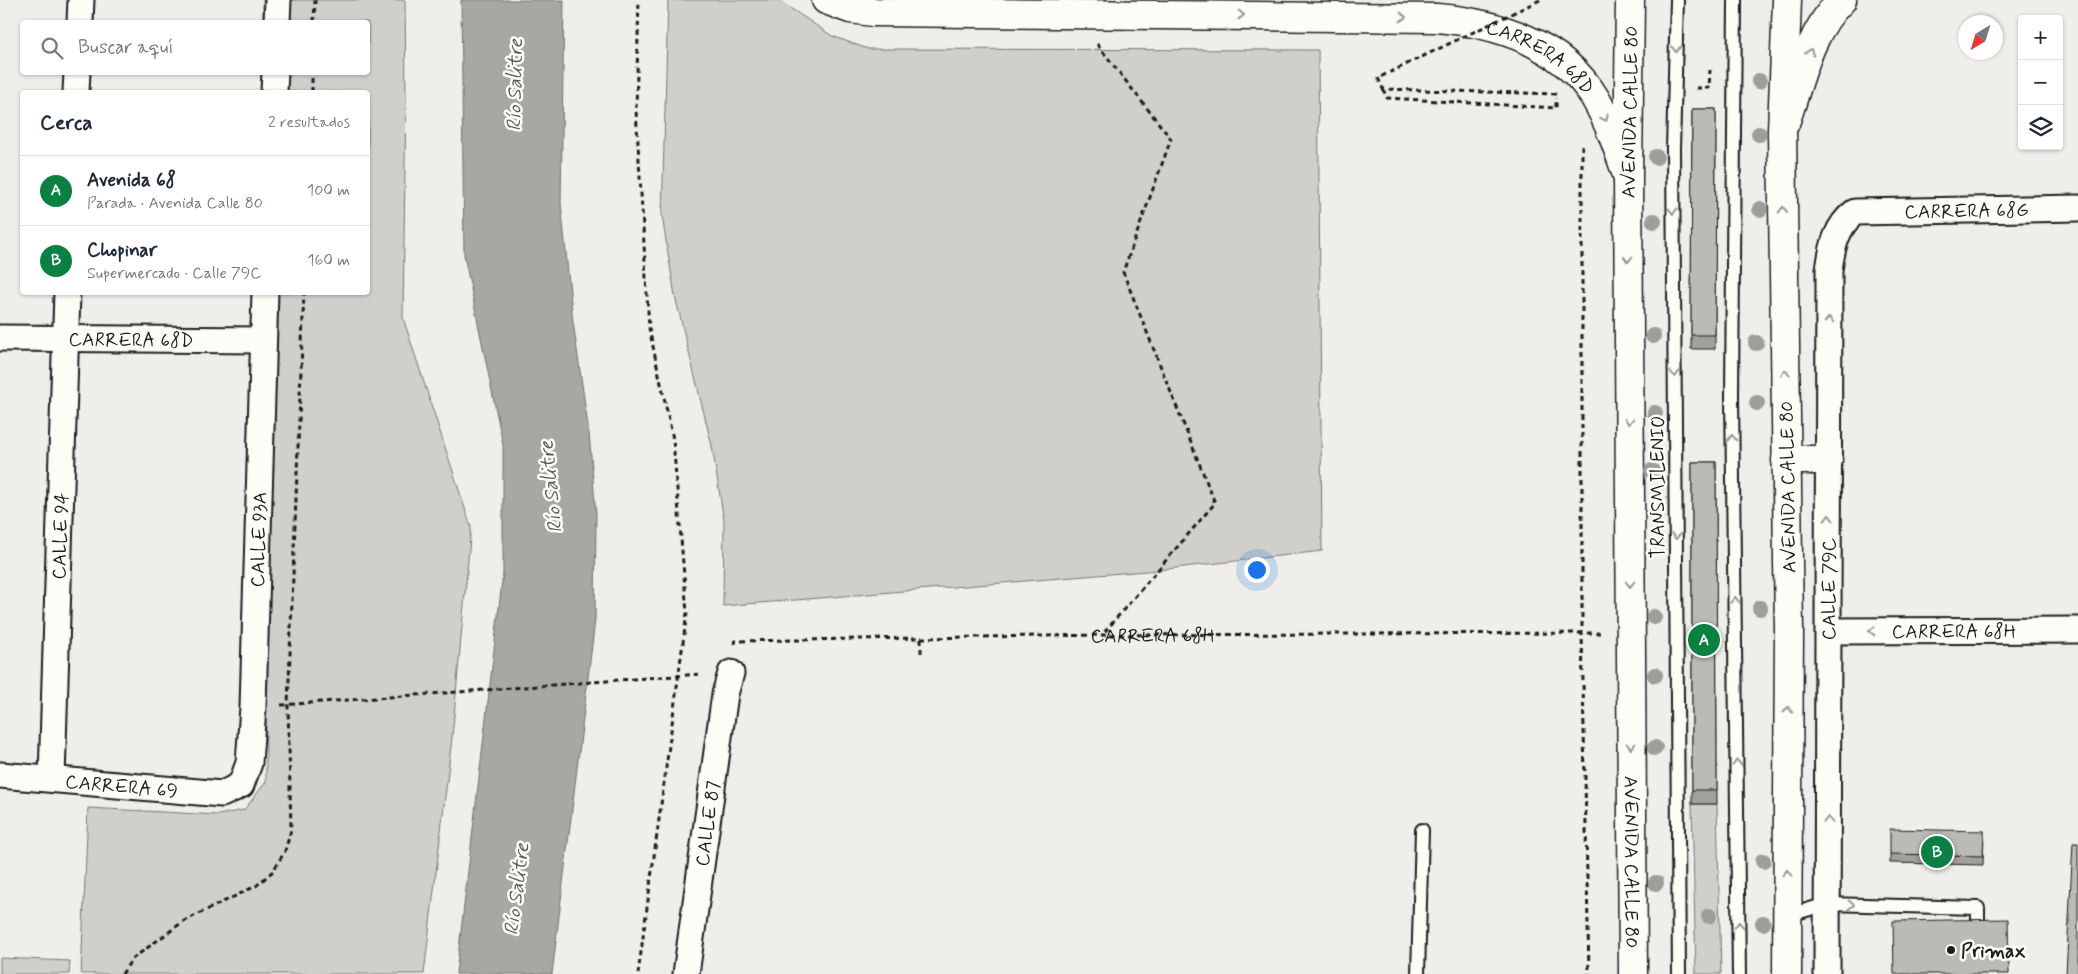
<!DOCTYPE html>
<html lang="es">
<meta charset="utf-8">
<style>
body{margin:0;font-family:Mynerve,sans-serif;background:#f2f2f3;color:#1f2937}
.controls{position:absolute;right:15px;top:15px;display:grid;overflow:hidden;border-radius:5px;box-shadow:0 1px 4px #0004}
.controls button{width:45px;height:45px;display:grid;place-items:center;padding:0;border:0;border-bottom:1px solid #e0e1e3;background:#fff;color:#1f2937;font:25px sans-serif}
.compass{position:absolute;left:1958px;top:15px;width:45px;height:45px;border-radius:50%;background:#fff;box-shadow:0 1px 4px #0004;rotate:218deg}
.you{position:absolute;left:1256px;top:569px;width:18px;height:18px;margin:-12px;border:4px solid #fff;border-radius:50%;background:#1a73e8;box-shadow:0 0 0 8px #1a73e833}
.badge{display:grid;place-items:center;width:32px;height:32px;border-radius:50%;background:#0b8043;color:#fff;font-size:16px;font-weight:700}
.pin{position:absolute;translate:-50% -50%;border:2px solid #fff;box-shadow:0 1px 5px #0006}
.list{margin:0;padding:0;list-style:none}
h2{display:flex;justify-content:space-between;align-items:center;height:65px;margin:0;padding:0 20px;font-size:21px}
h2 small{font-size:16px;font-weight:400;color:#747a83}
.list li{display:grid;grid-template-columns:32px 1fr auto;gap:15px;align-items:center;box-sizing:border-box;height:70px;padding:0 20px;border-top:1px solid #e0e1e3}
.list b{display:block;font-size:19px;white-space:nowrap}
.list p{margin:0;font-size:16px;white-space:nowrap;color:#747a83}
.list em{font-size:16px;font-style:normal;color:#747a83}
.icon{flex:none;width:28px;height:28px;fill:none;stroke:currentColor;stroke-width:2;stroke-linecap:round;stroke-linejoin:round}
.map{position:relative;flex:none;width:2078px;height:974px;overflow:hidden}
.search{position:absolute;background:#fff;box-shadow:0 1px 4px #0004;left:20px;top:20px;width:350px;height:55px;display:flex;align-items:center;gap:12px;box-sizing:border-box;padding:0 18px;border-radius:5px;color:#747a83;font-size:19px}
.panel{position:absolute;background:#fff;box-shadow:0 1px 4px #0004;left:20px;top:90px;width:350px;height:205px;border-radius:5px}
.map>svg:first-child{display:block}
.green{fill:#d0cfcc;stroke:#767674}
.water{fill:#a8a7a3;stroke:#706f6d}
.lines{fill:none;stroke-linecap:round;stroke-linejoin:round}
.lane-casing{stroke:#1c1c1c;stroke-width:16}
.street-casing{stroke:#1c1c1c;stroke-width:29}
.secondary-casing{stroke:#1c1c1c;stroke-width:31}
.highway-casing{stroke:#1c1c1c;stroke-width:31}
.path{stroke:#1c1c1c;stroke-width:3;stroke-dasharray:5 4;stroke-linecap:butt}
.lane{stroke:#fdfcf7;stroke-width:12}
.street{stroke:#fdfcf7;stroke-width:25}
.secondary{stroke:#fdfcf7;stroke-width:28}
.highway{stroke:#fdfcf7;stroke-width:28}
.path-bridge{stroke:#1c1c1c;stroke-width:3;stroke-dasharray:5 4;stroke-linecap:butt}
.tree{fill:#9e9d9b}
.wall{fill:#a1a09d;stroke:#1c1c1c}
.building{fill:#bbbab6;stroke:#1c1c1c}
.oneway{stroke:#989794}
.poi-dot{fill:#1c1c1c;stroke:#fdfcf7;stroke-width:2}
.labels{text-anchor:middle;stroke-width:5;stroke-linejoin:round;paint-order:stroke}
.street-label{font-size:19px;fill:#1c1c1c;stroke:#fdfcf7}
.poi-label{font-size:19px;font-weight:bold;fill:#1c1c1c;stroke:#fdfcf7;text-anchor:start}
.water-label{font-size:20px;font-style:italic;fill:#5b5b59;stroke:#fdfcf7}
</style>
<div class="map">
<svg width="2078" height="974" viewBox="0 0 2078 974">
<rect width="100%" height="100%" fill="#f0eeea"/>
<filter id="ink" filterUnits="userSpaceOnUse"><feTurbulence type="fractalNoise" baseFrequency=".02" numOctaves="2"/><feDisplacementMap in="SourceGraphic" scale="10" xChannelSelector="R" yChannelSelector="G"/><feConvolveMatrix kernelMatrix="1 2 1 2 8 2 1 2 1" color-interpolation-filters="sRGB"/></filter>
<g filter="url(#ink)">
<!-- green -->
<path class="green" d="M263 0H405L406 95 403 318 471 527 452 738 424 974H81L88 808 218 815 244 810 266 782 264 293 368 292V92H263V73L368 72V22H263Z
M668 0H778L832 36 868 49 1318 50 1322 551 1158 570 723 606 724 521 712 446 675 296 662 216Z
M1692 804H1717L1721 974H1696Z
M0 958 70 961 69 974H0Z"/>
<!-- water -->
<path class="water" d="M461 0H564L561 203 573 322 589 433 596 515 595 620 552 974H456L503 573V445L464 255Z"/>
<g class="lines">
<!-- lane casing -->
<g class="lane-casing">
<path id="lane" d="M1677 0 1673 149 1679 974
M1735 0 1732 397 1739 974
M1786 916 1827 904 1978 908V925
M1418 974 1422 830"/>
</g>
<!-- street casing -->
<g class="street-casing">
<g id="street">
<path d="M80 22 81 0"/>
<path d="M277 22 278 0"/>
<path d="M76 92 77 72"/>
<path d="M274 92 275 72"/>
<path id="s2" d="M0 338 263 340"/>
<path id="s3" d="M1830 631 2078 630"/>
<path id="s4" d="M0 775 222 794 241 785 249 763 253 707 265 292"/>
<path id="s5" d="M52 778 67 292"/>
<path id="s6" d="M686 974 725 694 731 673"/>
<path id="s7" d="M1827 974 1829 270C1832 248 1836 226 1855 212L2078 208"/>
</g>
</g>
<!-- secondary casing -->
<g class="secondary-casing">
<g id="secondary">
<path id="s8" d="M826 0 850 9 873 12 1437 18C1497 23 1562 43 1595 98 1609 122 1618 149 1627 175"/>
<path d="M1785 123C1800 81 1809 31 1842 0"/>
</g>
</g>
<!-- highway casing -->
<g class="highway-casing">
<g id="highway">
<path id="s9" d="M1630 0 1628 177 1633 974"/>
<path d="M1786 460H1828"/>
<path d="M1787 974 1789 631 1782 131 1787 0"/>
</g>
</g>
<!-- path -->
<g class="path">
<path d="M314 22 315 0"/>
<path d="M1097 44 1171 139 1123 272 1215 503 1102 635"/>
<path d="M1696 88H1709L1710 70"/>
<path d="M1383 89 1387 98 1556 108V98"/>
<path d="M312 92V72"/>
<path d="M1582 145V632L1589 974"/>
<path id="s1" d="M735 644V641L1102 635 1600 633"/>
<path d="M921 653V638"/>
<path d="M281 705 701 674"/>
<path d="M122 974 132 959 184 921 256 886 273 871 285 851 291 830 288 705 304 292"/>
<path d="M638 974 687 613 673 439 649 328 636 110 639 0"/>
</g>
<!-- lane -->
<use href="#lane" class="lane"/>
<!-- street -->
<use href="#street" class="street"/>
<!-- secondary -->
<use href="#secondary" class="secondary"/>
<!-- highway -->
<use href="#highway" class="highway"/>
<!-- path-bridge -->
<path class="path-bridge" d="M1540 0 1378 78 1383 89 1557 94"/>
</g>
<!-- trees -->
<g class="tree">
<circle cx="1759" cy="81" r="8"/>
<circle cx="1759" cy="134" r="8"/>
<circle cx="1656" cy="157" r="8"/>
<circle cx="1760" cy="209" r="8"/>
<circle cx="1654" cy="221" r="8"/>
<circle cx="1653" cy="336" r="8"/>
<circle cx="1756" cy="343" r="8"/>
<circle cx="1757" cy="403" r="8"/>
<circle cx="1655" cy="413" r="8"/>
<circle cx="1652" cy="471" r="8"/>
<circle cx="1760" cy="608" r="8"/>
<circle cx="1654" cy="617" r="8"/>
<circle cx="1655" cy="675" r="8"/>
<circle cx="1655" cy="748" r="8"/>
<circle cx="1763" cy="861" r="8"/>
<circle cx="1656" cy="883" r="8"/>
<circle cx="1709" cy="916" r="8"/>
<circle cx="1763" cy="923" r="8"/>
</g>
<!-- wall -->
<path class="wall" d="M1692 109H1716L1715 349H1691Z
M1692 462H1716L1717 804H1692Z
M1984 831 1983 865 1890 863V854Z"/>
<!-- building -->
<path class="building" d="M1692 109H1716L1715 335H1691Z
M1692 462H1716L1717 790H1692Z
M1890 829 1984 831 1983 856 1890 854Z
M2073 843H2078V974H2066Z
M2008 919 2009 974H1894L1893 921Z"/>
<!-- one-way arrows -->
<defs><path id="oneway-chevron" d="M-2-3.5L2.5 0L-2 3.5" fill="none" stroke-width="1.6" stroke-linecap="round" stroke-linejoin="round" transform="scale(1.25)"/></defs>
<g class="oneway">
<use href="#oneway-chevron" transform="translate(1241 15) rotate(1)"/>
<use href="#oneway-chevron" transform="translate(1403 17) rotate(1)"/>
<use href="#oneway-chevron" transform="translate(1676 49) rotate(92)"/>
<use href="#oneway-chevron" transform="translate(1810 52) rotate(-71)"/>
<use href="#oneway-chevron" transform="translate(1605 118) rotate(63)"/>
<use href="#oneway-chevron" transform="translate(1783 210) rotate(-91)"/>
<use href="#oneway-chevron" transform="translate(1673 211) rotate(89)"/>
<use href="#oneway-chevron" transform="translate(1628 259) rotate(90)"/>
<use href="#oneway-chevron" transform="translate(1829 320) rotate(-90)"/>
<use href="#oneway-chevron" transform="translate(1785 373) rotate(-91)"/>
<use href="#oneway-chevron" transform="translate(1675 374) rotate(89)"/>
<use href="#oneway-chevron" transform="translate(1629 421) rotate(90)"/>
<use href="#oneway-chevron" transform="translate(1732 438) rotate(-91)"/>
<use href="#oneway-chevron" transform="translate(1829 518) rotate(-91)"/>
<use href="#oneway-chevron" transform="translate(1676 536) rotate(90)"/>
<use href="#oneway-chevron" transform="translate(1630 584) rotate(90)"/>
<use href="#oneway-chevron" transform="translate(1735 600) rotate(-91)"/>
<use href="#oneway-chevron" transform="translate(1872 631) rotate(180)"/>
<use href="#oneway-chevron" transform="translate(1788 710) rotate(-89)"/>
<use href="#oneway-chevron" transform="translate(1631 746) rotate(90)"/>
<use href="#oneway-chevron" transform="translate(1737 763) rotate(-91)"/>
<use href="#oneway-chevron" transform="translate(1828 820) rotate(-89)"/>
<use href="#oneway-chevron" transform="translate(1787 873) rotate(-89)"/>
<use href="#oneway-chevron" transform="translate(1851 905) rotate(1)"/>
<use href="#oneway-chevron" transform="translate(1739 925) rotate(-91)"/>
</g>
</g>
<!-- markers -->
<circle class="poi-dot" cx="1951" cy="950" r="5"/>
<g class="labels">
<!-- street labels -->
<g class="street-label">
<text dy="7" stroke="none"><textPath href="#s8" startOffset="726">CARRERA 68D</textPath></text>
<text transform="translate(1629 112) rotate(-89)" y="7">AVENIDA CALLE 80</text>
<text dy="7" stroke="none"><textPath href="#s7" startOffset="881">CARRERA 68G</textPath></text>
<text dy="7" stroke="none"><textPath href="#s2" startOffset="131">CARRERA 68D</textPath></text>
<text transform="translate(1657 487) rotate(-90)" y="7">TRANSMILENIO</text>
<text transform="translate(1787 487) rotate(-91)" y="7">AVENIDA CALLE 80</text>
<text dy="7" stroke="none"><textPath href="#s5" startOffset="242">CALLE 94</textPath></text>
<text dy="7" stroke="none"><textPath href="#s4" startOffset="491">CALLE 93A</textPath></text>
<text dy="7" stroke="none"><textPath href="#s7" startOffset="385">CALLE 79C</textPath></text>
<text dy="7" stroke="none"><textPath href="#s3" startOffset="124">CARRERA 68H</textPath></text>
<text dy="7" stroke="none"><textPath href="#s1" startOffset="421">CARRERA 68H</textPath></text>
<text dy="7" stroke="none"><textPath href="#s4" startOffset="122">CARRERA 69</textPath></text>
<text dy="7" stroke="none"><textPath href="#s6" startOffset="152">CALLE 87</textPath></text>
<text dy="7" stroke="none"><textPath href="#s9" startOffset="862">AVENIDA CALLE 80</textPath></text>
</g>
<!-- poi labels -->
<g class="poi-label">
<text x="1961" y="957">Primax</text>
</g>
<!-- water labels -->
<g class="water-label">
<text transform="translate(514 85) rotate(-89)" y="7">Río Salitre</text>
<text transform="translate(550 487) rotate(-96)" y="7">Río Salitre</text>
<text transform="translate(516 889) rotate(-83)" y="7">Río Salitre</text>
</g>
</g>
</svg>
<div class="controls">
<button>+</button>
<button>−</button>
<button><svg class="icon" aria-label="layers" viewBox="0 0 24 24"><path d="M12 4l9 5-9 5-9-5zM3 14l9 5 9-5"/></svg></button>
</div>
<svg class="compass" viewBox="-18 -18 36 36"><path d="M0-13l5 13h-10z" fill="#e53935"/><path d="M0 13l5-13h-10z" fill="#747a83"/></svg>
<div class="you"></div>
<div class="pin badge" style="left:1704px;top:640px">A</div>
<div class="pin badge" style="left:1937px;top:852px">B</div>
<div class="search"><svg class="icon" aria-label="search" viewBox="0 0 24 24"><circle cx="10" cy="10" r="6"/><path d="M15 15l6 6"/></svg>Buscar aquí</div>
<section class="panel">
<h2>Cerca<small>2 resultados</small></h2>
<ul class="list">
<li><span class="badge">A</span><div><b>Avenida 68</b><p>Parada · Avenida Calle 80</p></div><em>100 m</em></li>
<li><span class="badge">B</span><div><b>Chopinar</b><p>Supermercado · Calle 79C</p></div><em>160 m</em></li>
</ul>
</section>
</div>
